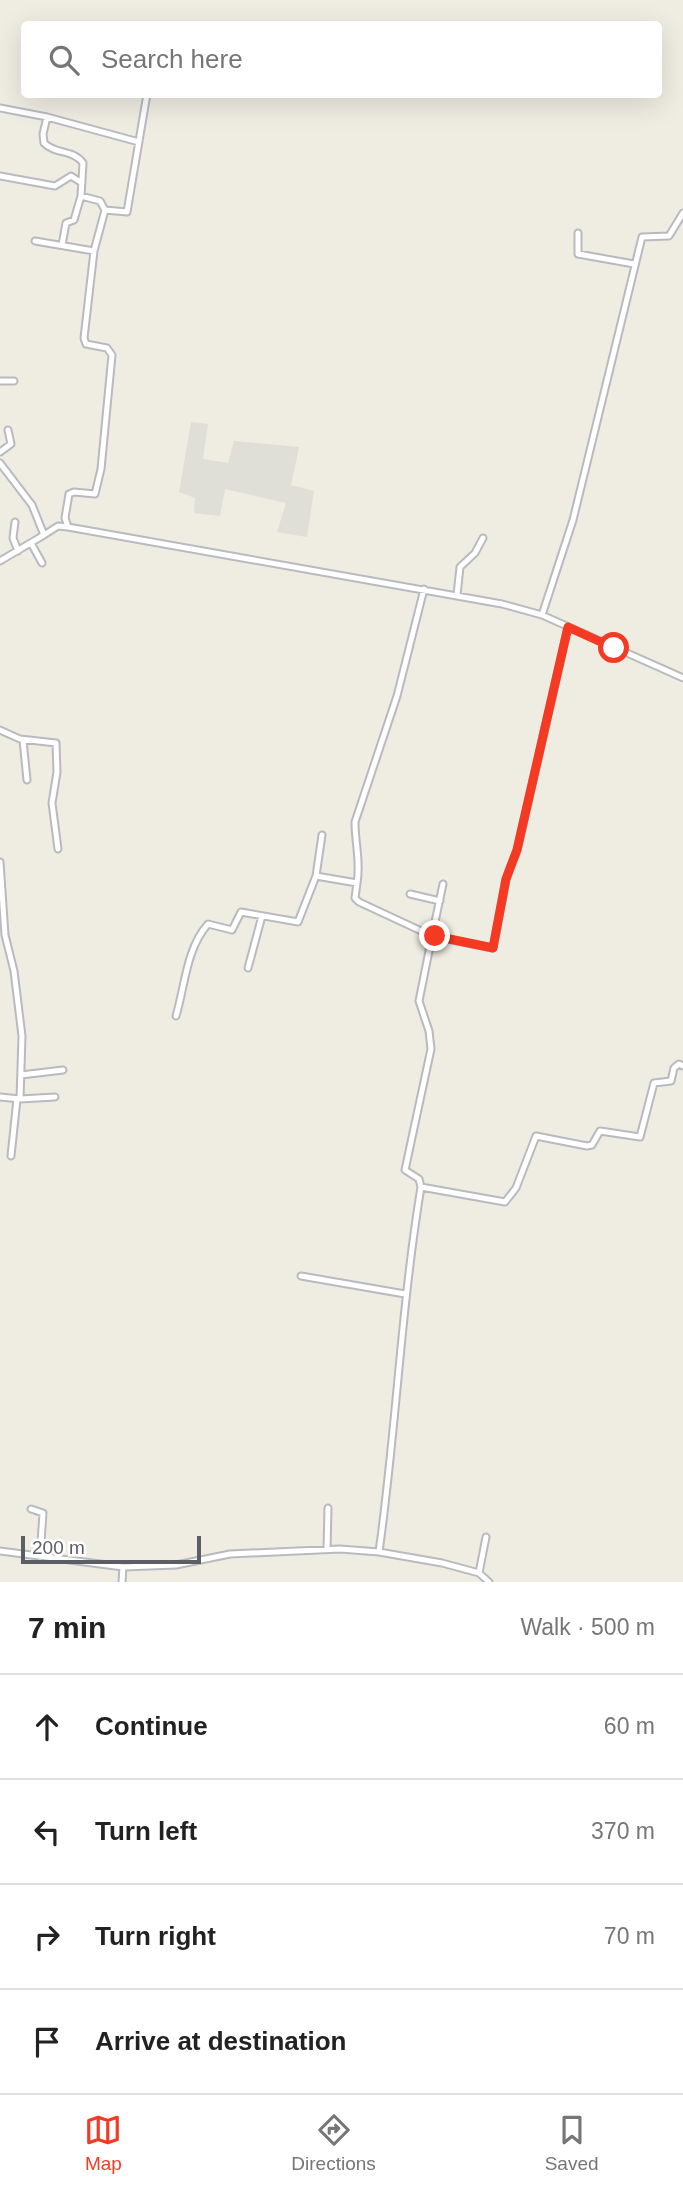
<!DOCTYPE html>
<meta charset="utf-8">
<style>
body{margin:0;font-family:Helvetica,sans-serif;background:#f6f6f6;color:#222}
.scale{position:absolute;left:21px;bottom:18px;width:180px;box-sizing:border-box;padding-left:7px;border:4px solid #5b5f64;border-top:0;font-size:19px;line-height:24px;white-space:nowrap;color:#5b5f64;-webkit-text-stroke:5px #fff;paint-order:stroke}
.stop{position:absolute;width:21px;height:21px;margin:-16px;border:5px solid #f43a23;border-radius:50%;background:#fff}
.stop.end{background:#f43a23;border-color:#fff;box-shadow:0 2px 7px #0008}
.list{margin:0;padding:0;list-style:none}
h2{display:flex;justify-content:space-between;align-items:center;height:91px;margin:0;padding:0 28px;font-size:30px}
h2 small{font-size:23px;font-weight:400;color:#767676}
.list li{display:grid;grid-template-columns:46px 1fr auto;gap:21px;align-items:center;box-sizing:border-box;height:105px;padding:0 28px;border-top:2px solid #e0e0e0}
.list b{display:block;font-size:26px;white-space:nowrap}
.list em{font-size:23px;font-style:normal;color:#767676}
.icon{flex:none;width:38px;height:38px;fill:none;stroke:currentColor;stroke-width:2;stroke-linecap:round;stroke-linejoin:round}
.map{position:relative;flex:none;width:683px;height:1582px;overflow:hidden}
.search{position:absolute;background:#fff;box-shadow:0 7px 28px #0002;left:21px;right:21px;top:21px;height:77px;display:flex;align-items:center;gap:18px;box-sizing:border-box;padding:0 24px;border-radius:7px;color:#767676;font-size:26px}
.sheet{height:511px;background:#fff}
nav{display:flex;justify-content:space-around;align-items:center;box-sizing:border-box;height:98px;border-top:2px solid #e0e0e0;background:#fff;font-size:19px;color:#767676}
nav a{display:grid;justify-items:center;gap:4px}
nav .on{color:#f43a23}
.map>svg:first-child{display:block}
.industrial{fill:#dfded7}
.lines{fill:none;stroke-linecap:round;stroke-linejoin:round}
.street-casing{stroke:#b8bac0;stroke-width:9}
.street{stroke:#fff;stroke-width:5}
.route{stroke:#f43a23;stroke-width:9}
</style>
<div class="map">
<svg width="683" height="1582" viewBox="0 0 683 1582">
<rect width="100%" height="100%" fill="#efece2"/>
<!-- industrial -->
<path class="industrial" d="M191 422 208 424 203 459 228 463 234 441 299 447 291 485 314 491 307 537 277 532 286 503 225 489 220 516 194 513 195 498 179 492Z"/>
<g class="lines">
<!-- street casing -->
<g class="street-casing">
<path id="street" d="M0 108 47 117 43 134 44 143C56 155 73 149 83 163L81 196 74 220 66 223 62 245
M47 117 139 142
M0 176 55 186 71 176 82 183
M81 196 100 201 105 210 127 212 147 94
M578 233V254L634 264
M35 241 94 251
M0 381H14
M0 452 11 444 8 430
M0 463 32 505 44 535 58 526 68 527 502 604 542 615 683 678
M15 522 13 538 18 551
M68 527 65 518 69 494 74 492 95 494 101 469 112 355 107 348 86 344 84 338 94 251 105 210
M31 543 42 563
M0 561 44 535
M457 595 460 567 475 553 483 538
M542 615 573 520 642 237 669 236 683 213
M0 730 20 739 56 743 57 772 52 803 58 849
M23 740 27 780
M0 862 5 935 14 971 22 1036 20 1099 0 1097
M316 876 322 835
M357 883 355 898 359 902 432 936 443 884
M410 894 440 901
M248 968 262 916
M176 1016C185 986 186 949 208 924L232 930 241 912 298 922 316 876 357 883C361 861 355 845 355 822L397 696 424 589
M21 1075 63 1070
M20 1099 55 1097
M11 1156 17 1099
M421 1187 505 1202 516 1188 536 1136 587 1146 592 1145 600 1131 640 1137 654 1083 671 1081 674 1068 679 1064 683 1066
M301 1276 405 1294
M31 1509 43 1513 40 1557
M327 1549 328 1508
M0 1551 123 1567 122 1582
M379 1552C396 1431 401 1308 421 1187L419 1179 405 1170 431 1049 429 1031 419 1001 432 936 493 948 506 879 517 850 568 627
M123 1567 176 1565 230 1554 340 1549 379 1552 442 1563 479 1573 489 1582
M479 1573 486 1537"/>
</g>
<!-- street -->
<use href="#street" class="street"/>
</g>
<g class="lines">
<!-- route -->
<path class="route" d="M435 936 493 948 506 879 517 850 568 627 614 648"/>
</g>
</svg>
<div class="scale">200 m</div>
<div class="stop" style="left:614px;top:648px"></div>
<div class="stop end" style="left:435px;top:936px"></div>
<div class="search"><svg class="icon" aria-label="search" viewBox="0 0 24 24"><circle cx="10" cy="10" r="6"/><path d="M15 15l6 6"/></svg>Search here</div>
</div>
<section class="sheet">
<h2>7 min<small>Walk · 500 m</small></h2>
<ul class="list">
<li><svg class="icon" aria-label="ahead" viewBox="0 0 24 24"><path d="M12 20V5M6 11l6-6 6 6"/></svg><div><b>Continue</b></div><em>60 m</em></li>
<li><svg class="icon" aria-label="left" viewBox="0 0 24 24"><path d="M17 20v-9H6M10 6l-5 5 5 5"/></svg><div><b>Turn left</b></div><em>370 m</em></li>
<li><svg class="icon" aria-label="right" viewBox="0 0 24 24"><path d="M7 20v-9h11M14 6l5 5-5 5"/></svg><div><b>Turn right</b></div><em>70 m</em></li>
<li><svg class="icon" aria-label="arrive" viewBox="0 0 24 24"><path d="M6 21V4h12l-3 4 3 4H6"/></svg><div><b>Arrive at destination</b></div></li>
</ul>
</section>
<nav>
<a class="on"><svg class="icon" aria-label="map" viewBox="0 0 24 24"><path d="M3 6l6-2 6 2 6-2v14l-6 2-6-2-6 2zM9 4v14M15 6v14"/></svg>Map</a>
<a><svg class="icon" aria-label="directions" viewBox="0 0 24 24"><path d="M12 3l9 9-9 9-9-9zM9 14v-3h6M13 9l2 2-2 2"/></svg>Directions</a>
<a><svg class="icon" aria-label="saved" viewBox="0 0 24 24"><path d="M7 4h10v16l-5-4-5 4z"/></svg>Saved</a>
</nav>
